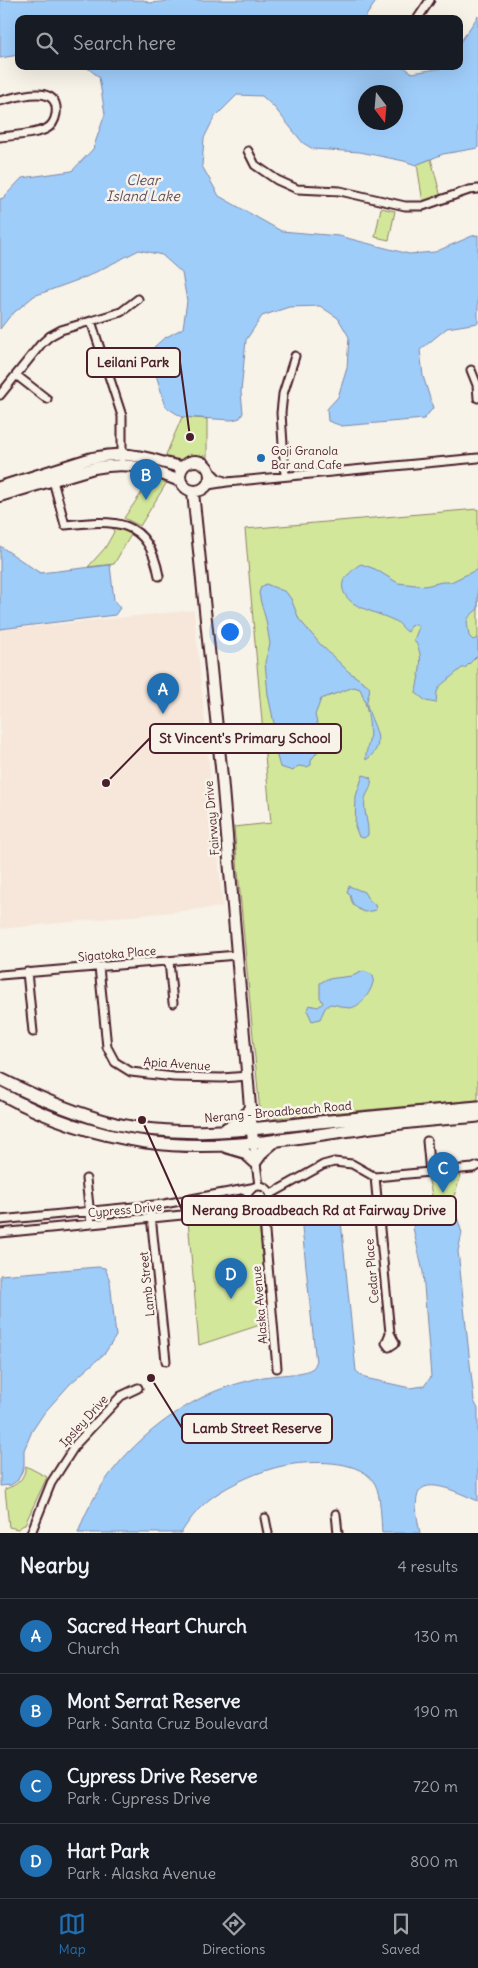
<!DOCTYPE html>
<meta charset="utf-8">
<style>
body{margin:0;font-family:Delius,sans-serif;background:#20242c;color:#f1f3f6}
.compass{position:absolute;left:358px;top:85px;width:45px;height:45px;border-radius:50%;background:#171b24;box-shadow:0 5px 20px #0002;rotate:164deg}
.you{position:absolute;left:229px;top:631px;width:18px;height:18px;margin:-12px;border:4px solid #fff;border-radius:50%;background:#1a73e8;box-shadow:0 0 0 8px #1a73e833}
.badge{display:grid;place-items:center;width:32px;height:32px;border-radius:50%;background:#1f6fb2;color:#fff;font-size:16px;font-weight:700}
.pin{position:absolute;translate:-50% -41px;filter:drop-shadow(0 1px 2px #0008)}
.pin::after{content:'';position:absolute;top:26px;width:18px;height:15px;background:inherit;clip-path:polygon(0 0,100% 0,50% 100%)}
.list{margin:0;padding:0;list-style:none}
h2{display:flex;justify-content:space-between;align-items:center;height:65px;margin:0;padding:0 20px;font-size:21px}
h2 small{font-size:16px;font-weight:400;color:#9ea1a6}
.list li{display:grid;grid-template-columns:32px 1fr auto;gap:15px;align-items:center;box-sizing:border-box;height:75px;padding:0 20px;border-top:1px solid #363941}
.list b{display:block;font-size:19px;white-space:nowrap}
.list p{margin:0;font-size:16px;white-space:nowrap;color:#9ea1a6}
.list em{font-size:16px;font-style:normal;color:#9ea1a6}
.icon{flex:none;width:28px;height:28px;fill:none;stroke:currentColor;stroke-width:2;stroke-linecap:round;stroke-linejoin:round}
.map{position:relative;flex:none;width:478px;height:1533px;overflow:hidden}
.search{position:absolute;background:#171b24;box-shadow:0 5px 20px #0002;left:15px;right:15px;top:15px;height:55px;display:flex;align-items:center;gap:12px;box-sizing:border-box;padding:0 18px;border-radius:10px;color:#9ea1a6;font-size:19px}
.sheet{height:365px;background:#171b24}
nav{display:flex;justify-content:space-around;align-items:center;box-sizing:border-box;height:70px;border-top:1px solid #363941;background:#171b24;font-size:14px;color:#9ea1a6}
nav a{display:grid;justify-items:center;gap:2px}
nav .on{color:#1f6fb2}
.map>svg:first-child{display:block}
.built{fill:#f7e7da}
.green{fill:#d3e79b;stroke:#8e8363}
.water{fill:#9fcdfa;stroke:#7d87a7;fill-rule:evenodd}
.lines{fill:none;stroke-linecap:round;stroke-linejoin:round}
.street-casing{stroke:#4a1f2b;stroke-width:11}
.secondary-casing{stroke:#4a1f2b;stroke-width:14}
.primary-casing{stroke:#4a1f2b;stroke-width:15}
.street{stroke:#f7f3e8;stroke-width:7}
.secondary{stroke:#f7f3e8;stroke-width:10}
.primary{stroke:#f7f3e8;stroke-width:11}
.poi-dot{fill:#1f6fb2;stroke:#f7f3e8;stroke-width:2}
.labels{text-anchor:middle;stroke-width:5;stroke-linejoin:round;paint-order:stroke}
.poi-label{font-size:12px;fill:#4a1f2b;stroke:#f7f3e8;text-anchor:start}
.street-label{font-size:12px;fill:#4a1f2b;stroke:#f7f3e8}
.water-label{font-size:14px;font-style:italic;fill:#5f4a5f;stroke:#f7f3e8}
.leader{fill:none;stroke:#4a1f2b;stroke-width:2}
.callout-dot{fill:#4a1f2b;stroke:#f7f3e8;stroke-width:2}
.callout{fill:#f7f3e8;stroke:#4a1f2b;stroke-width:2}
.callout-label{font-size:14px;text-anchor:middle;font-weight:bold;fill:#4a1f2b}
</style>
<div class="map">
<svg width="478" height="1533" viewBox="0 0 478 1533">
<rect width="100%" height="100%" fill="#f7f3e8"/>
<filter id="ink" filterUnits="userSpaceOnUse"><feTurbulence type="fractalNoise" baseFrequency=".02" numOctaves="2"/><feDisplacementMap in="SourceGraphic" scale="10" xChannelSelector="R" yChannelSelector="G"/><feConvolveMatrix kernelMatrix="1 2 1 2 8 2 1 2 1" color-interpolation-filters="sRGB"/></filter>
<g filter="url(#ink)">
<!-- built -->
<path class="built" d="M194 610 223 907 0 929V630Z"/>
<!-- green -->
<path class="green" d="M431 159 441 197 423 203 417 164Z
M381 208 395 211 389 240 375 237Z
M182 417 207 419V457L193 455 180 461 165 457Z
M154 475 167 482 140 526 124 518Z
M478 509V1100L265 1119 260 1113 234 827 271 823 245 529Z
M111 524 132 533 114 564 88 567 105 548 114 532Z
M461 1175 449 1211 435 1208 428 1177Z
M251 1213 257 1215 259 1221 269 1322 199 1345 188 1220Z
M26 1466 47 1477 25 1524 18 1529 9 1527 5 1489C18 1485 24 1479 26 1466Z"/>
<!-- water -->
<path class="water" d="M0 0H144L149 3 181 0H377L366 16V19H19V55L0 58Z
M478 16V148L443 154 416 165 404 161 360 152 313 149 303 143 274 107 262 96 237 95 214 118 204 138 202 166 219 196 281 231 339 236 409 254 435 252 472 236 478 235V323L447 328 420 350 423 376 433 408 424 419 342 426 328 421 327 409 338 397 347 368 349 337 338 318 320 306 289 307 262 316 246 340 241 392 243 413 240 418 232 420 182 417 166 407 152 362 153 348 163 339 183 328 187 301 182 273 162 255 139 250 86 277 34 296 10 316 0 329V199L3 198 22 178 72 171 93 149 105 114 99 77 85 66H403L412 73 443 68 445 66H459V44ZM366 92H396V122H366Z
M0 546 40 573 110 565 114 600 120 608 115 615 0 629Z
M361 564 375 569 398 583 425 586 442 582H451L478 569V609C464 620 467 619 469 636L473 640 478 638V655L465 668H462L440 686 437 692 436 703 426 701 416 693C418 675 426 656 414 640L419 627 416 625 411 626 408 632C402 629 400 622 393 620 383 615 361 609 353 603 342 595 338 582 349 574 353 570 355 567 361 564Z
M266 584 286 592 291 599 299 619 320 644 349 672 369 686C371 693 366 698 367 705 371 725 390 743 366 760 365 754 368 747 369 741 372 729 366 700 360 689L354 687 321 699 315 715 319 730 318 751 311 760V765L307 767 298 766 293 771 280 767 276 753 275 728 268 695 265 662 270 644 266 620 261 603 259 593 261 587Z
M363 775 370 777C374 786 367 791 365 799 363 812 369 823 368 835L364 838 359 837 355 826 356 796Z
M349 886 364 892 368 899 375 905 376 910 365 912C356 909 351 904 350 894L347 892Z
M364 971 373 975C376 986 362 1007 350 1008 343 1008 337 1004 330 1004L325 1008 320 1019 312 1021 307 1010 309 1008V1005L318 1007 323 1003 320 997V983L327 979 352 976Z
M330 1208 339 1213 341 1221 356 1371 365 1378 410 1388 424 1386 431 1377 423 1272 413 1228 415 1220 425 1210 435 1208 454 1213 457 1217 462 1233 458 1251 474 1401 478 1409V1501C465 1496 425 1474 418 1494 414 1505 418 1522 420 1533H382C381 1520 381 1495 375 1484 362 1460 318 1461 294 1464 269 1467 241 1479 220 1492 203 1502 191 1517 181 1533H78C98 1475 147 1426 201 1398 219 1388 240 1383 259 1378 273 1374 305 1376 314 1367L316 1363 302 1228C304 1215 319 1211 330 1208Z
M98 1267 105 1268 110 1281 116 1336 105 1353 70 1384 44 1413 32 1431 24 1450V1467L18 1480 11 1485 0 1486V1275Z"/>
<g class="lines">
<!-- street casing -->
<g class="street-casing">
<path id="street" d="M418 18 430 0
M0 101C16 97 60 82 56 114 55 120 52 126 46 129 33 135 14 135 0 137
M248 151 255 165 277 180 297 189 340 191 405 206H423L469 190 478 189
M91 321 122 416V458
M471 370 477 385 478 398
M16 375 47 399
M0 395 41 344 50 336 61 330 121 312 138 299
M210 471 217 478 227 482
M285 476 281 413 283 394 295 356
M52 477 65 525C115 520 148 517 159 576
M208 485 227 482 478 458
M169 961 173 1003
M99 967 107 1047 115 1062 131 1072 174 1077 222 1078 248 1076
M27 972 33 1032
M0 975 237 955
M427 1141 430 1173
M253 1142 259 1185
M375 1177 390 1333 386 1343 389 1347 395 1343 390 1333
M86 1179 91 1224
M247 1198a12 12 0 1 1 24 0a12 12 0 1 1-24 0Z
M271 1194 323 1165 334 1162 352 1164 375 1177 473 1168 478 1166
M150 1206 166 1361
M263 1209 277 1368
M0 1220 164 1204 251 1188
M0 1233 253 1208
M336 1514 338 1533
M265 1518 268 1533
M31 1533 51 1483 76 1444 121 1396 138 1388"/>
</g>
<!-- secondary casing -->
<g class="secondary-casing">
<path id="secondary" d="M180 476a15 15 0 1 1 30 0a15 15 0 1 1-30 0Z
M0 487 92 458C107 455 121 453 136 456 152 458 167 465 183 467
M193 492 222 777 253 1142
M0 496 94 468C131 461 146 468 180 481"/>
</g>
<!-- primary casing -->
<g class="primary-casing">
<path id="primary" d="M0 1079C38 1098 75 1114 116 1124 180 1138 244 1130 308 1123 365 1118 421 1112 478 1107
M0 1093C46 1118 94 1135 146 1142 224 1153 303 1136 380 1126 412 1121 445 1119 478 1116
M227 1128 242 1122 250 1108
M227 1147 244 1152 255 1162 263 1151 276 1140"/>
</g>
<!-- street -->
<use href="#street" class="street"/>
<!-- secondary -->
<use href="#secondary" class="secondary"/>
<!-- primary -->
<use href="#primary" class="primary"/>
</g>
</g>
<!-- markers -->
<circle class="poi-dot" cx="261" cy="458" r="5"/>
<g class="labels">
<!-- poi labels -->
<g class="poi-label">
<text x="271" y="455">Goji Granola<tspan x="271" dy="14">Bar and Cafe</tspan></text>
</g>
<!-- street labels -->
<g class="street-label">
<text transform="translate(212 818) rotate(-95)" y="4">Fairway Drive</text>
<text transform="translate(117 954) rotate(-5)" y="4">Sigatoka Place</text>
<text transform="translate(177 1064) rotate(4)" y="4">Apia Avenue</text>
<text transform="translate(278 1112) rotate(-5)" y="4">Nerang - Broadbeach Road</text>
<text transform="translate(125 1210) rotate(-5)" y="4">Cypress Drive</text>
<text transform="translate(372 1271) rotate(-95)" y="4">Cedar Place</text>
<text transform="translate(147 1284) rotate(-96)" y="4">Lamb Street</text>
<text transform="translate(260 1305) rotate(-95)" y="4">Alaska Avenue</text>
<text transform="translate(84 1421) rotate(-48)" y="4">Ipsley Drive</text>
</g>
<!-- water labels -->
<g class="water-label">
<text x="143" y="185">Clear<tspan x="143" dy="16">Island Lake</tspan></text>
</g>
</g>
<!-- callouts -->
<path class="leader" d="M190 437L180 362M106 783L150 738M142 1120L182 1210M151 1378L182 1428"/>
<g class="callout-dot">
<circle cx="190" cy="437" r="5"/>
<circle cx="106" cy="783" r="5"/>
<circle cx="142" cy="1120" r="5"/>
<circle cx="151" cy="1378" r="5"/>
</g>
<g class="callout">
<rect x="87" y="348" width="93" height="29" rx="5"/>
<rect x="150" y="724" width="191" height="29" rx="5"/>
<rect x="182" y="1196" width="274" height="29" rx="5"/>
<rect x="182" y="1414" width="150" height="29" rx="5"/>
</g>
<g class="callout-label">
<text x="133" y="367">Leilani Park</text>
<text x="245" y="743">St Vincent's Primary School</text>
<text x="319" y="1215">Nerang Broadbeach Rd at Fairway Drive</text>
<text x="257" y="1433">Lamb Street Reserve</text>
</g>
</svg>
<svg class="compass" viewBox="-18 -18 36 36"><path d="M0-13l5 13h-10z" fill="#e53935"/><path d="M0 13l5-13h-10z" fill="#9ea1a6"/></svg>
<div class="you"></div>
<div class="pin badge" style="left:163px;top:714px">A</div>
<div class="pin badge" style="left:146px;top:500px">B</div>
<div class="pin badge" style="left:443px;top:1193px">C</div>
<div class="pin badge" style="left:231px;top:1299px">D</div>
<div class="search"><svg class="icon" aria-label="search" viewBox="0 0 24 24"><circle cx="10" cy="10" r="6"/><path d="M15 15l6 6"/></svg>Search here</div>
</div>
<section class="sheet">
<h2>Nearby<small>4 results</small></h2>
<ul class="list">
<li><span class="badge">A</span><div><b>Sacred Heart Church</b><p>Church</p></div><em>130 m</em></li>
<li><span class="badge">B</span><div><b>Mont Serrat Reserve</b><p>Park · Santa Cruz Boulevard</p></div><em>190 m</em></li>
<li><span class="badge">C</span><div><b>Cypress Drive Reserve</b><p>Park · Cypress Drive</p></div><em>720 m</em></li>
<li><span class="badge">D</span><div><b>Hart Park</b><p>Park · Alaska Avenue</p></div><em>800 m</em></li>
</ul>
</section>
<nav>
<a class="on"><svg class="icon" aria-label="map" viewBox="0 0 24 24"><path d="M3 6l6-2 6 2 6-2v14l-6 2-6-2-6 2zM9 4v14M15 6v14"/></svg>Map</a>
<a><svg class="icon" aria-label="directions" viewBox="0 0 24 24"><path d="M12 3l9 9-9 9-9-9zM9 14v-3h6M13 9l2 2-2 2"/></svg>Directions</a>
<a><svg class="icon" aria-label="saved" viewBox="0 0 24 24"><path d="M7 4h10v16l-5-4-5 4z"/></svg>Saved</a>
</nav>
